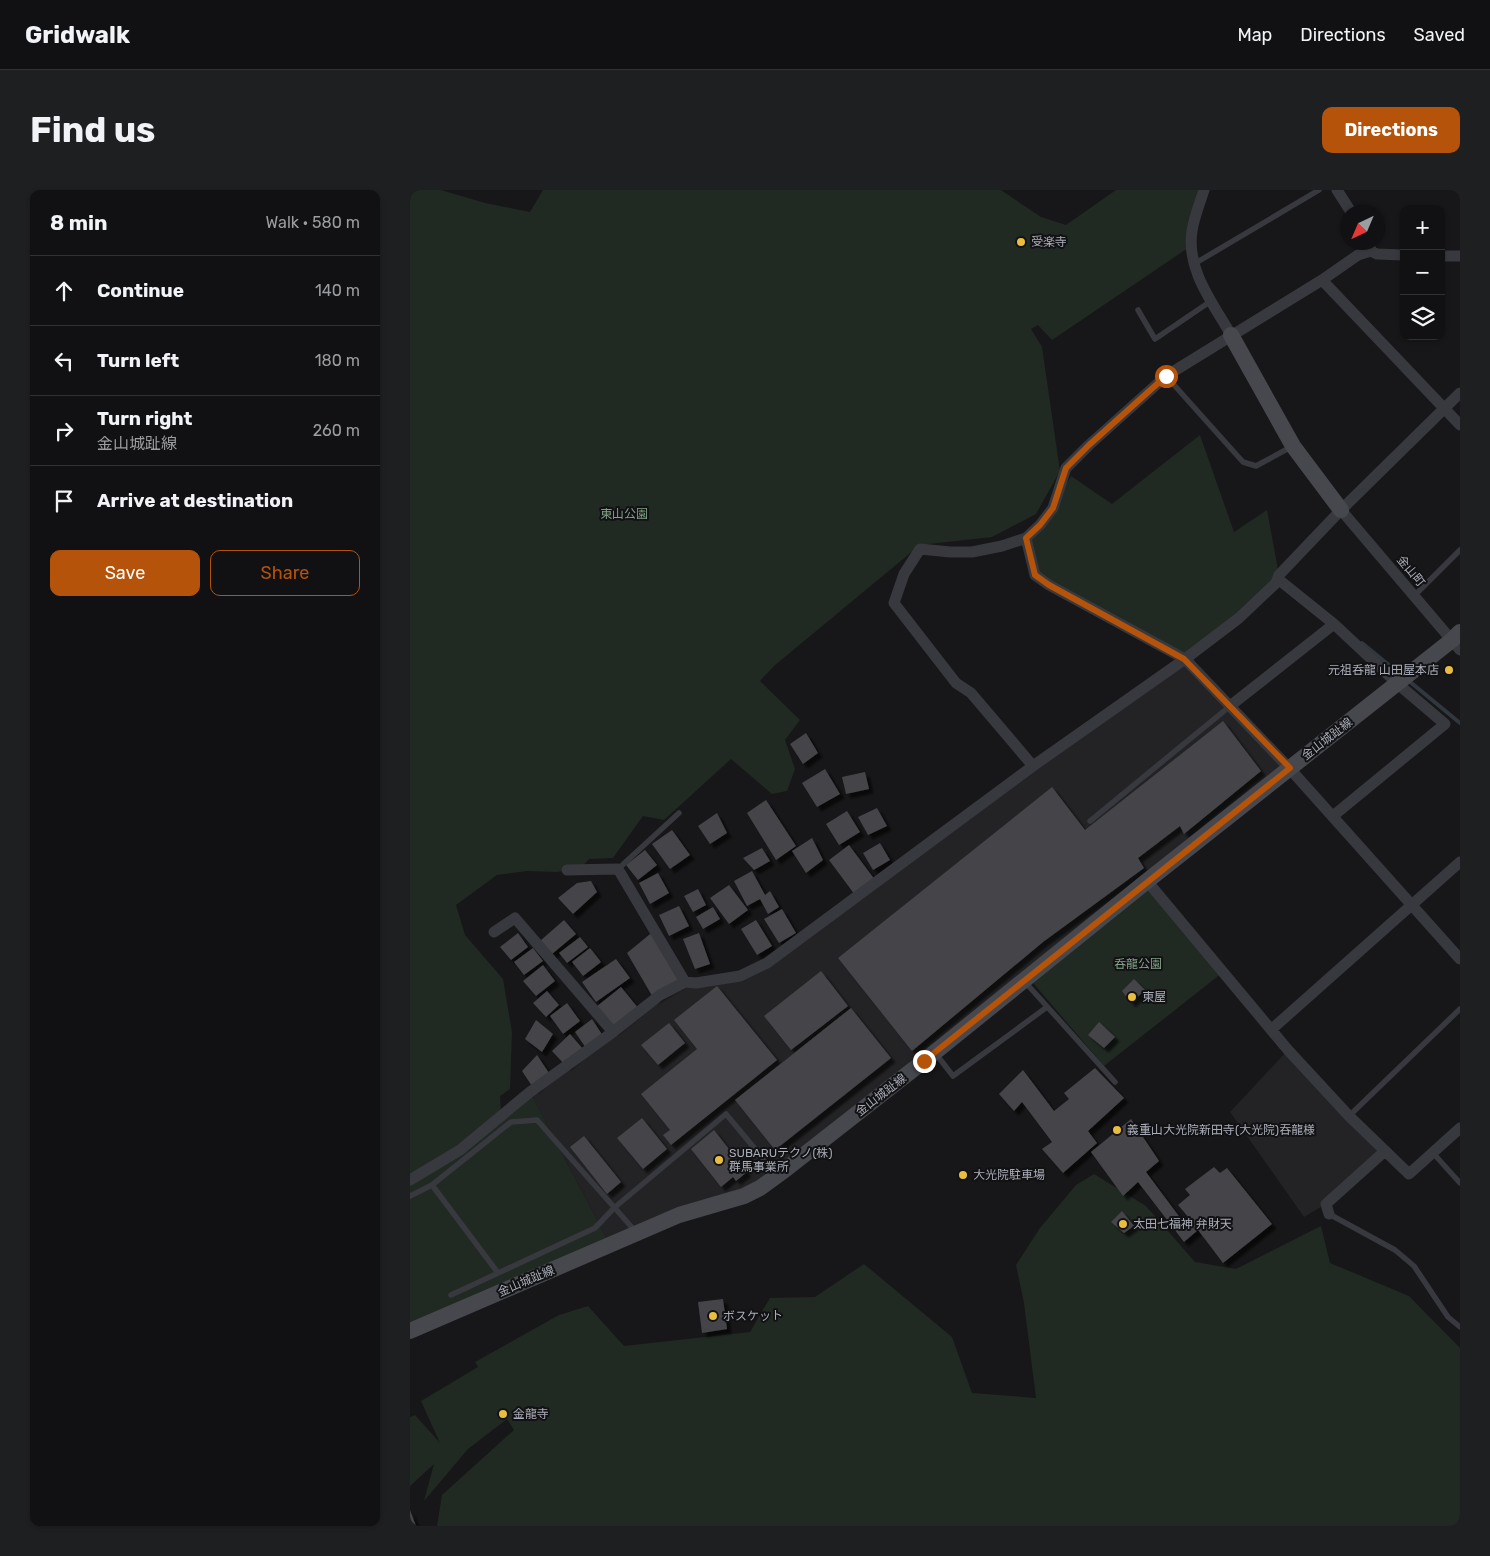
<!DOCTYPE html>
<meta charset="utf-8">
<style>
body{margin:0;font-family:Rubik,"Noto Sans JP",sans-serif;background:#1e1f21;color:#f1f3f6}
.controls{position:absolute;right:15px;top:15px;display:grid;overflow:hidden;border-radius:10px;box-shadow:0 1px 4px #0004}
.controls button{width:45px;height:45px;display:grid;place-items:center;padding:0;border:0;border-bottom:1px solid #303133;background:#111113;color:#f1f3f6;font:25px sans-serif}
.compass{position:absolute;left:930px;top:15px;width:45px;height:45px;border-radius:50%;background:#111113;box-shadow:0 1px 4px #0004;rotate:224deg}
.stop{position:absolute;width:15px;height:15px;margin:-11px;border:4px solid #b45309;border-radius:50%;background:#fff}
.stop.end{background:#b45309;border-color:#fff;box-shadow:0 1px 5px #0008}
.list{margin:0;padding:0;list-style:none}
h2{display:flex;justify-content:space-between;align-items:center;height:65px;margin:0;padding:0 20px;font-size:21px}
h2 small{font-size:16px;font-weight:400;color:#9c9da0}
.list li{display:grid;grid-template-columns:32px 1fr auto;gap:15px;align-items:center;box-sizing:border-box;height:70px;padding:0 20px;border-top:1px solid #303133}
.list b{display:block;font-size:19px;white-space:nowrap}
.list p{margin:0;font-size:16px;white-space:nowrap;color:#9c9da0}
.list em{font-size:16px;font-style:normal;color:#9c9da0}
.actions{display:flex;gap:10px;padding:15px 20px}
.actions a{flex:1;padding:11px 0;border:1px solid #b45309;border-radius:10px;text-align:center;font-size:18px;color:#b45309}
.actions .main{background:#b45309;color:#fff}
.icon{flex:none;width:28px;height:28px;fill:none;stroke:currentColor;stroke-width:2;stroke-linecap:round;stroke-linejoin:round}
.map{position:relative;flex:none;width:1050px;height:1336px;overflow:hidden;border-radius:10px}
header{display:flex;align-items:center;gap:30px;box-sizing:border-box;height:70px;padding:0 25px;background:#111113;border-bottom:1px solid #303133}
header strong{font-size:24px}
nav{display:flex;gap:28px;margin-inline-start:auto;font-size:18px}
.intro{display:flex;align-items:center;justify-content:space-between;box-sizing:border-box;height:120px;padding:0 30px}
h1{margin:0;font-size:35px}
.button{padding:12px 22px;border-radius:10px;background:#b45309;color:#fff;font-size:18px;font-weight:700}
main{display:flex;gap:30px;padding:0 30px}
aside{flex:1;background:#111113;border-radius:10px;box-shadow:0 1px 4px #0004}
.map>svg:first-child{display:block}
.built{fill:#232326}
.green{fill:#212923}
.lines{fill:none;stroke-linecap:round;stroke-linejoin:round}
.stream{stroke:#30373e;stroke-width:4}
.building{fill:#444449;filter:url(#shadow)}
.lane{stroke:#38393e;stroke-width:5.5}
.street{stroke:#38393e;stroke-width:11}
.secondary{stroke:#46484e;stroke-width:16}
.route{stroke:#b45309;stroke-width:6}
.poi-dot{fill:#e8bd40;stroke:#121214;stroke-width:2}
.labels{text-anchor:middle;stroke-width:4;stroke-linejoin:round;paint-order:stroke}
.poi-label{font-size:12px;fill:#aaadb8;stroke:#121214;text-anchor:start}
.park-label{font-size:12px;fill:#82a287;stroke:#121214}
.street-label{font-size:12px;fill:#aaadb8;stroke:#121214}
</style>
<header>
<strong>Gridwalk</strong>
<nav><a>Map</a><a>Directions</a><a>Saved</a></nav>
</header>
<div class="intro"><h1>Find us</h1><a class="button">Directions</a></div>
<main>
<aside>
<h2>8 min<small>Walk · 580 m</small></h2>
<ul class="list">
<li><svg class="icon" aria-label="ahead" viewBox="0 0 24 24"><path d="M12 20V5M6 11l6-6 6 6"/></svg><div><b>Continue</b></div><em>140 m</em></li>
<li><svg class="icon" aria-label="left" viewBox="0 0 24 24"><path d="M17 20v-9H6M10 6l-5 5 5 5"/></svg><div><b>Turn left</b></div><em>180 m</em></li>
<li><svg class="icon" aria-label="right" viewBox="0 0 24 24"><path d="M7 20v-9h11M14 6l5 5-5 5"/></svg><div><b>Turn right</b><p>金山城趾線</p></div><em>260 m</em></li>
<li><svg class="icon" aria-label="arrive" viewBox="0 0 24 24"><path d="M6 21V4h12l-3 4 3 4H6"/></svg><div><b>Arrive at destination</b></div></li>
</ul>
<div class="actions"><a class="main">Save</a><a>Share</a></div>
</aside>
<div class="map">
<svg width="1050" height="1336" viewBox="0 0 1050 1336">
<defs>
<filter id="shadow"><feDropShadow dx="4.5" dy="4.5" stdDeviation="1" flood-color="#0009"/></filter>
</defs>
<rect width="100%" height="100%" fill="#171719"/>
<!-- built -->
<path class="built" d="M775 469 880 578 376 979 200 1055 120 902 275 792 330 786Z
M878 860 975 961 916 1014 894 1027 820 922Z"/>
<!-- green -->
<path class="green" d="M0 0H31L75 13 120 22 133 0H591L631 27 656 35 706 0H797L781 56 642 150 628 135 621 139 632 157 650 281 626 324 582 347 510 355 364 476 350 491 390 530 375 550 385 579 377 601 362 604 321 569 254 630 233 626 203 668 179 669 171 678 147 682 117 681 87 685 46 715 55 745 93 789 102 842 100 899 90 906 91 925 120 902 200 1055 0 1141Z
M790 245 824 342 857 320 869 385 775 469 625 385 616 348 643 318 661 286 702 314Z
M737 691 812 783 694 876 618 787Z
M684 984 736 1016 785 1072 826 1079 911 1036 920 1073 999 1106 1050 1158V1336H27L32 1305 104 1240 97 1229 58 1259 14 1311 24 1274 0 1296V1227L5 1225 30 1253 11 1211 68 1177 65 1172 149 1125 178 1116 214 1156 340 1142 360 1108 405 1107 454 1074 542 1147 562 1203 626 1208 614 1113 606 1075 630 1038 666 995Z"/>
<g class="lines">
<!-- stream -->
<path class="stream" d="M952 453 991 485
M999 491 1050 533"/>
</g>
<!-- building -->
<path class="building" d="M813 531 851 581 774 644 770 636 728 668 734 678 633 752 502 861 428 768 642 597 675 640Z
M396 543 408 563 393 574 380 554Z
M415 579 430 604 407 617 392 593Z
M455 582 459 599 436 604 432 587Z
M356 610 386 656 366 670 337 623Z
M467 618 477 636 458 645 448 627Z
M437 621 450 642 429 655 416 634Z
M307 623 317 643 300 654 288 636Z
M262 640 280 665 260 679 242 654Z
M402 648 413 670 396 683 382 661Z
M470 653 480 670 463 680 453 663Z
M439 655 465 690 445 705 419 670Z
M352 658 360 671 344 680 333 668Z
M235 660 247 675 228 690 216 675Z
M342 681 355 705 360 701 369 717 358 724 350 709 337 716 324 691Z
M248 683 259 703 240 714 229 693Z
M181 691 187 702 163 724 148 708 167 693Z
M319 695 338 720 319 734 300 708Z
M288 699 296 715 283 722 274 706Z
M269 716 279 736 259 746 249 725Z
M303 717 310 729 293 739 286 727Z
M372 719 386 743 369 753 354 729Z
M154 730 166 744 142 764 130 751Z
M346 730 362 756 347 765 331 739Z
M245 740 275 790 244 809 217 763Z
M108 743 118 757 101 770 90 757Z
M289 743 300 774 285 779 273 749Z
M170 747 178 757 157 773 149 763Z
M123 758 133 771 114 785 104 772Z
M180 758 191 772 173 786 162 772Z
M206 769 220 788 186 812 172 792Z
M133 775 145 791 126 806 113 791Z
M411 781 438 816 381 860 354 826Z
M724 789 735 800 721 813 712 801Z
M307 796 367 870 261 955 253 945 260 940 231 904 287 859 264 830Z
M211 797 229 819 204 840 186 817Z
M137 801 149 815 136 827 123 813Z
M157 813 170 831 153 844 140 826Z
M441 818 481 868 365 960 325 910Z
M182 829 193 846 176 858 165 842Z
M126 830 143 844 132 862 115 849Z
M689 832 705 847 694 858 678 845Z
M259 833 275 853 248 875 231 855Z
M160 844 173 859 156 876 142 861Z
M127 865 139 883 124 899 112 881Z
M685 878 714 908 678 941 687 953 653 983 632 959 642 952 612 912 604 921 589 904 613 880 644 921 659 909 654 903Z
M232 928 257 959 233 979 207 948Z
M721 929 749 971 736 982 774 1033 779 1028 768 1015 780 1005 775 999 804 977 810 983 817 978 862 1034 813 1073 788 1040 774 1052 728 992 713 1006 681 962Z
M304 940 337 982 326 991 323 987 311 997 281 959Z
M174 946 211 992 197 1004 160 957Z
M712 1021 724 1036 714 1043 701 1032Z
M313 1109 317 1139 292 1143 288 1112Z
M0 1320 6 1336H0Z"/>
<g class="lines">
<!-- lane -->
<path class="lane" d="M784 74 909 0
M728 120 745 149 801 111
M756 186 833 272 846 276 881 257
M1004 406 1050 360
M680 631 820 516
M208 679 269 623
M615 792 705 892
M526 864 543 886 637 817
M939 926 1050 819
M1023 963 1050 993
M22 995 88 1083
M0 1006 22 995 101 932 127 930 226 1042
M919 1024 985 1060 1004 1076 1038 1127 1050 1137
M41 1105 185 1038 204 1018 316 924 366 984"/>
<!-- street -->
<path class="street" d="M794 0C790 13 784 27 782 41 776 80 803 113 821 145
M927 0 941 22
M961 61 967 64 994 65
M1031 66H1050
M912 90 1050 235
M931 320 1050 460
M616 348 625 385 639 395 775 469 881 580 1050 769
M868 389 924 434
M820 516 924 434 989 495 1035 534 923 626
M623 576 561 503 546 493 484 413 494 384 510 359 540 362H562L592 356 616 348 630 335 643 318 656 278 679 255 756 186 912 90 948 65 961 61 959 52
M157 680 208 679 275 792
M737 691 878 860 939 926 999 984 1050 938
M84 742 105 728 203 842
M862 839 1050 672
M0 990 50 960 120 902 203 842 250 805 275 792 286 793 330 786 357 773 623 576 775 469 829 428 866 393 869 385 931 320 1050 203
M919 1024 916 1014 975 961"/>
<!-- secondary -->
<path class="secondary" d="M821 145 883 256 931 320
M0 1141 269 1025 334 1006 350 998 376 979 514 871 737 691 1042 450 1050 442"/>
</g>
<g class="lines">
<!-- route -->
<path class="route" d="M514 871 880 578 774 469 639 395 625 385 616 348 630 335 643 318 656 278 679 255 756 186"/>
</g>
<!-- markers -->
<g class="poi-dot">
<circle cx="611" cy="52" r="5"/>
<circle cx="1039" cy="480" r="5"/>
<circle cx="722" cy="807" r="5"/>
<circle cx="707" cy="940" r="5"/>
<circle cx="309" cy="970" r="5"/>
<circle cx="553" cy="985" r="5"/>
<circle cx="713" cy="1034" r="5"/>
<circle cx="303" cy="1126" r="5"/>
<circle cx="93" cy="1224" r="5"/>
</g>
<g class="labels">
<!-- poi labels -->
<g class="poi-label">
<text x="621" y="56">受楽寺</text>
<text x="1029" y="484" text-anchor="end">元祖呑龍 山田屋本店</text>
<text x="732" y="811">東屋</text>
<text x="717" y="944">義重山大光院新田寺(大光院)吞龍様</text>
<text x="319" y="967">SUBARUテクノ(株)<tspan x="319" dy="14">群馬事業所</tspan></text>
<text x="563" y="989">大光院駐車場</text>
<text x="723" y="1038">太田七福神 弁財天</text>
<text x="313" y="1130">ボスケット</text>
<text x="103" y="1228">金龍寺</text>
</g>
<!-- park labels -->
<g class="park-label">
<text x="214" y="328">東山公園</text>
<text x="728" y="778">呑龍公園</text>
</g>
<!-- street labels -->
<g class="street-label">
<text transform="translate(1001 381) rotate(50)" y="4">金山町</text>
<text transform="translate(917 549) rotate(-38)" y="4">金山城趾線</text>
<text transform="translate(471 905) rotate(-38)" y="4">金山城趾線</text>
<text transform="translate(116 1091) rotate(-23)" y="4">金山城趾線</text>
</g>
</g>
</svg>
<div class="controls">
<button>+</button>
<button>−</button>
<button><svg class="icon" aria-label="layers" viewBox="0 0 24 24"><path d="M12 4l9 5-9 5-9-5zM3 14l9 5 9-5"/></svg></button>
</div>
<svg class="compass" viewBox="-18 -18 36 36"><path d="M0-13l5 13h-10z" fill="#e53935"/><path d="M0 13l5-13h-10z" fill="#9c9da0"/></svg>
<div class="stop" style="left:756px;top:186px"></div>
<div class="stop end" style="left:514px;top:871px"></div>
</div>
</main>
